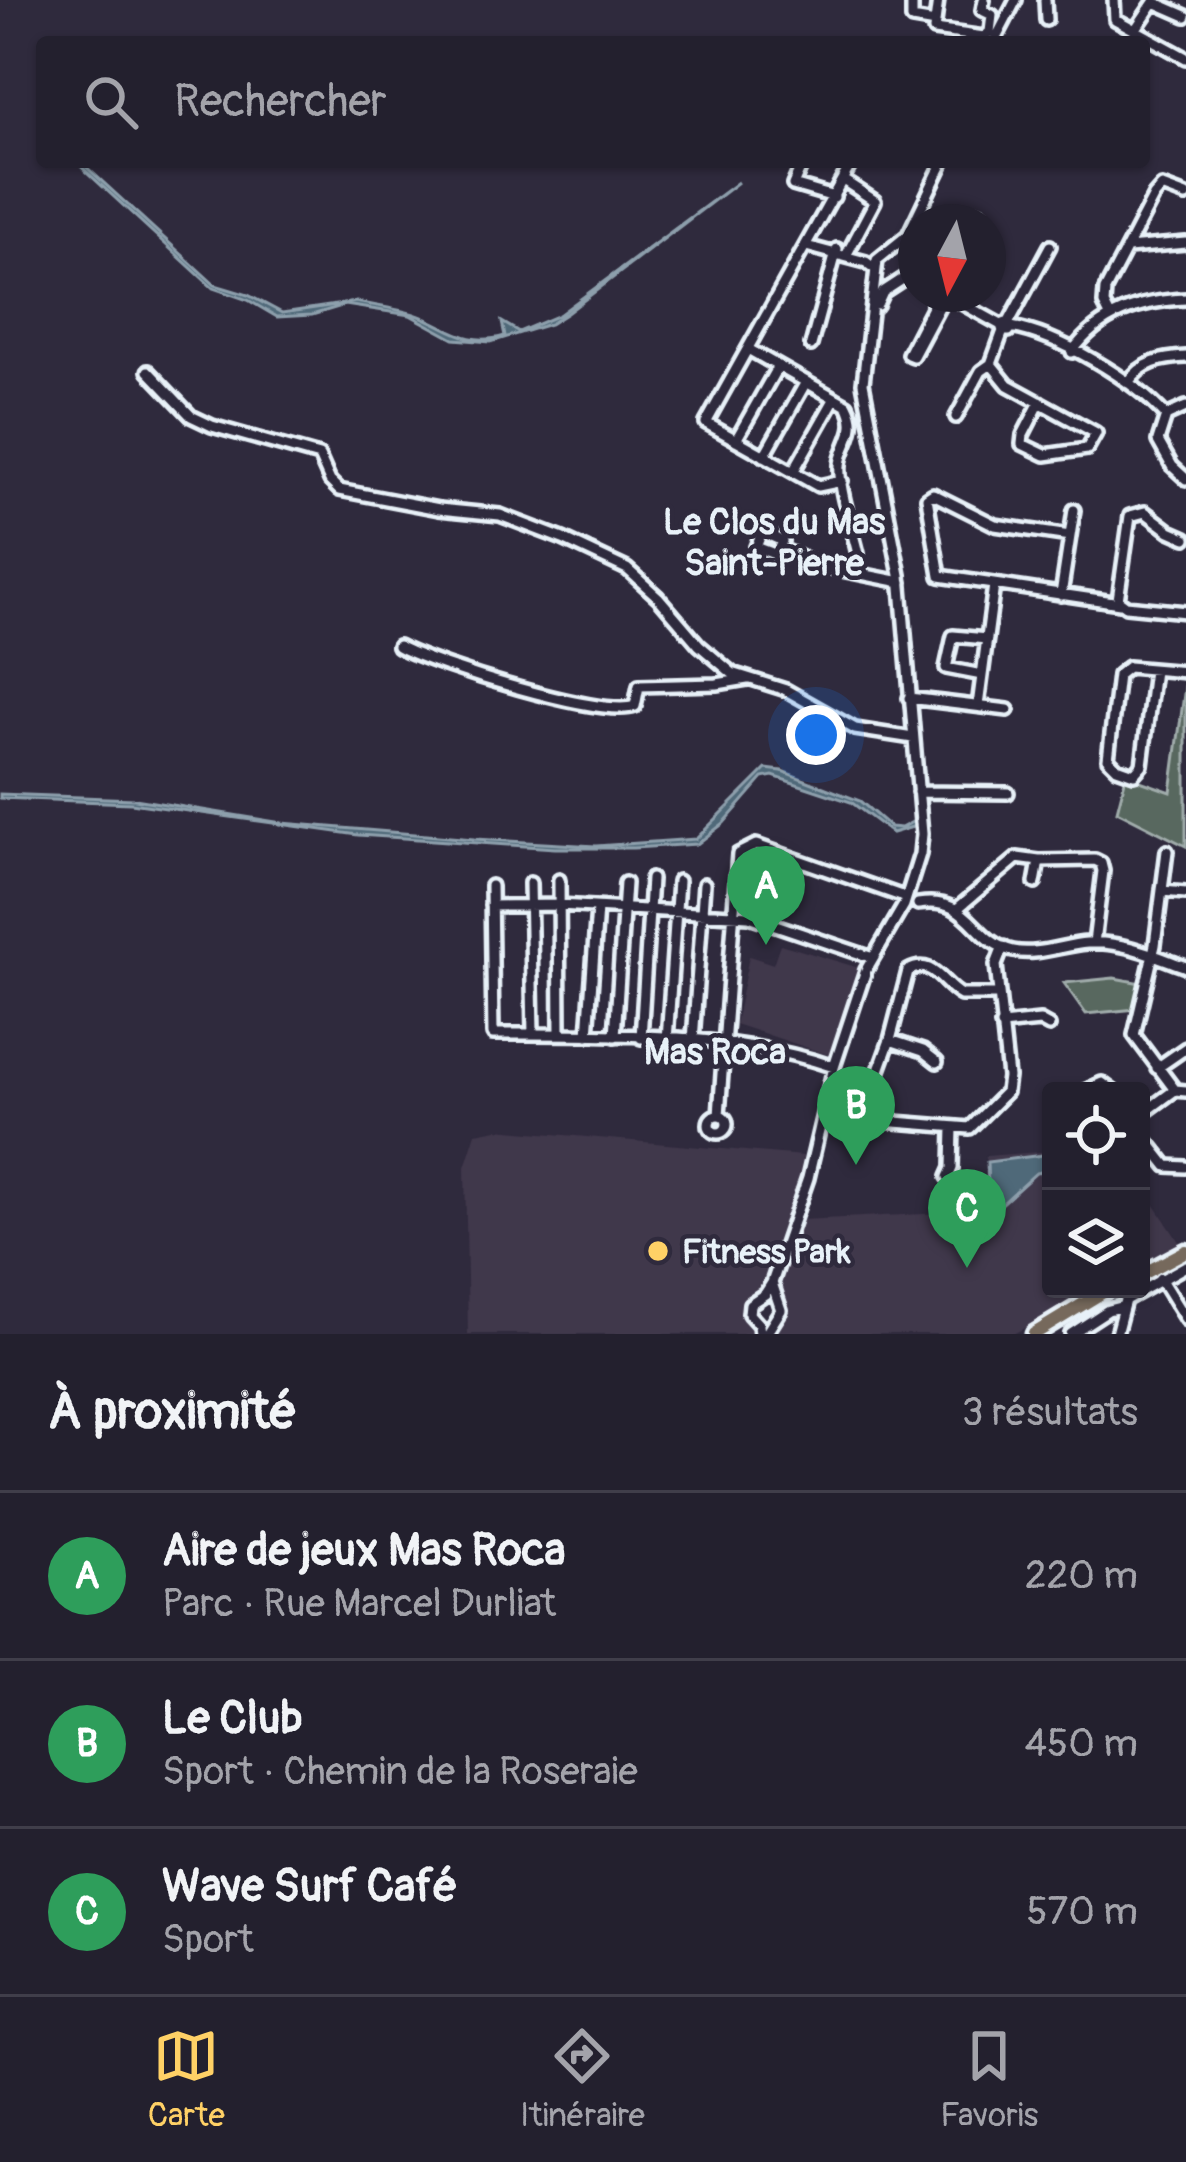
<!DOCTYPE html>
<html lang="fr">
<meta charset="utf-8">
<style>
body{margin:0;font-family:Pangolin,sans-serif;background:#2f2d3a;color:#f1f3f6}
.controls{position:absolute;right:36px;bottom:36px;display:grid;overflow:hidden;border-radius:12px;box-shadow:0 3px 9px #0004}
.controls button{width:108px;height:108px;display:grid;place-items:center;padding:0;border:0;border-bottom:3px solid #403e4a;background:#23202e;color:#f1f3f6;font:60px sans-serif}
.compass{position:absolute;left:898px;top:204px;width:108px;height:108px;border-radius:50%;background:#23202e;box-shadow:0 3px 9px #0004;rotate:187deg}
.you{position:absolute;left:816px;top:735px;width:42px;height:42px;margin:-30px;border:9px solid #fff;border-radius:50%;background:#1a73e8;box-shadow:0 0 0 18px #1a73e833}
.badge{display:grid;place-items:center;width:78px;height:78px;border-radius:50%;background:#ffd166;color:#fff;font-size:39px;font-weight:700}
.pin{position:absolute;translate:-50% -99px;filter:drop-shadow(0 3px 6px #0008)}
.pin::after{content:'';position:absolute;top:63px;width:42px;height:36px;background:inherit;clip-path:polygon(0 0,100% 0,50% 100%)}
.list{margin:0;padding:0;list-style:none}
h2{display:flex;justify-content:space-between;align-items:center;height:156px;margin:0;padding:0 48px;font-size:51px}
h2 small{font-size:39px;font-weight:400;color:#a3a3aa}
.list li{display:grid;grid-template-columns:78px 1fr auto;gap:36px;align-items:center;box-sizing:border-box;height:168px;padding:0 48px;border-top:3px solid #403e4a}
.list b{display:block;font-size:45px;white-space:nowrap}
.list p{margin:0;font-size:39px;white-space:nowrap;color:#a3a3aa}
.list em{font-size:39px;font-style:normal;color:#a3a3aa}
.icon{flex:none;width:66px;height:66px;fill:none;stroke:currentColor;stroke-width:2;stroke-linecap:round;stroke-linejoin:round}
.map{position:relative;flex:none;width:1186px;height:1334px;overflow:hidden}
.search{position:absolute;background:#23202e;box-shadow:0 3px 9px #0004;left:36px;right:36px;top:36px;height:132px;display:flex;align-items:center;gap:30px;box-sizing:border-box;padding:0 42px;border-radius:12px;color:#a3a3aa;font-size:45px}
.sheet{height:660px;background:#23202e}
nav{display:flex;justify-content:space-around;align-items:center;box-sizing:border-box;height:168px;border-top:3px solid #403e4a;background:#23202e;font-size:33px;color:#a3a3aa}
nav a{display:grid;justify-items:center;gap:6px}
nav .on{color:#ffd166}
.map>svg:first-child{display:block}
.built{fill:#40374b}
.green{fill:#58675e;stroke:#a0acab;stroke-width:3}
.water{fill:#506979;stroke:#8d9fac;stroke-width:3}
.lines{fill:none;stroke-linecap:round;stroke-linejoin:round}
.minor-casing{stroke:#e8f1f8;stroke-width:18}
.major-casing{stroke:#e8f1f8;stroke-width:21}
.minor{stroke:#2f2a3d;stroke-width:9}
.major{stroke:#76695c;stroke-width:12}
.poi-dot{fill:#ffd166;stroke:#2f2a3d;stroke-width:4.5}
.labels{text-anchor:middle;stroke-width:9;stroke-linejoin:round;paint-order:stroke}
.poi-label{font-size:33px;font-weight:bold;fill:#e8f1f8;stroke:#2f2a3d;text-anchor:start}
.neighbourhood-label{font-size:36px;font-weight:bold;fill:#e8f1f8;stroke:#2f2a3d}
</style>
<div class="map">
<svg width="1186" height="1334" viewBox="0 0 1186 1334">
<rect width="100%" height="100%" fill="#2f2a3d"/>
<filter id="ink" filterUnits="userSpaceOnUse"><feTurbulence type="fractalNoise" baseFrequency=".00833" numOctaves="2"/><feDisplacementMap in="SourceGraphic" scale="24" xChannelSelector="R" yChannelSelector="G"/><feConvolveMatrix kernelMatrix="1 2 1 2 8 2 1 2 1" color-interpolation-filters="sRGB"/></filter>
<g filter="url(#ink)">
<!-- built -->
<path class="built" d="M780 944 859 968 829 1055 735 1024 749 956 773 964Z
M497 1129 803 1156 799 1185 762 1294 754 1334H468L465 1167 476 1133Z
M1051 1151V1289H1099L1013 1334H772L774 1297 801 1220 984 1211 986 1156Z
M1141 1184 1181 1245 1141 1266Z"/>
<!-- green -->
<path class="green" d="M1186 679V846L1117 811 1126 776 1171 792Z
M1114 978 1141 983 1136 1009 1086 1014 1064 983Z"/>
<!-- water -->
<path class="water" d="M76 162H81L215 285 248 295 282 313 356 302C375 306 395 308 414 314 448 325 464 348 505 336L502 322 519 332 559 315 738 182 567 313 550 324 491 342 454 339 410 315 345 305 312 315 277 317 248 300 213 288Z
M766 769 782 771 860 801 890 827 901 828 916 820V826L892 833 851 802 773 776 763 778 724 823 697 844 633 848H555L358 835 131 803 0 798V794L135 799 282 823 474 839 596 846 696 839Z
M1051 1154V1170L1036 1173 995 1210 989 1211 987 1162Z"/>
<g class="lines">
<!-- minor casing -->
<g class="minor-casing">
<path id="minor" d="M912 0V19L935 23
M938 0 934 30 984 37 990 32 992 15 982 10 984 0
M1045 0 1046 20
M1114 0 1115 19 1186 58
M1135 30 1154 2 1186 16
M994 42 1016 0
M803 162 793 185 834 197
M843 180 875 201 848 252
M970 222 975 212 981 214 977 222
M806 246 866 262 875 269
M1128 248 1186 243
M939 294 908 354 913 356 946 294
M945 294 1001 325
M877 305 883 292 909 275 908 235 943 162
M1110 316 1104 304 1105 290 1154 196 1162 187 1186 196
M1009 322V331H1003L1001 325 1009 322 1050 246
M1011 327C1059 335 1133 379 1166 416
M811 345 837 249
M748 349 847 405C859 428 847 437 841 459 835 480 853 531 858 554
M1072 352C1100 313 1140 301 1186 299
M991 364 1008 385 1096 433 1087 449 1045 455 1022 444 1023 435 1040 402
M148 371 191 416 212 426 319 456 330 481 339 490 439 509 500 515 563 539 627 569 658 597 699 645 732 673 786 690 855 729 913 738
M1128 383C1141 362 1163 358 1186 357
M1186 407 1166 416 1158 441 1172 466 1186 479
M956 417 981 371 991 364 1003 331
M736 440 778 366
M764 456 806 382
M793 472 835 398
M842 481 818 486 706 423 852 162
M1070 536 995 525 933 494 927 498 940 576 1120 603
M1186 538 1170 531 1145 512 1130 516 1118 600 1126 606 1186 612
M779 548 777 555 756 547 762 532 782 541 779 548 821 566 901 582
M1061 595 1074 510
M398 646C433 665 603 719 635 706L639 686 717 684 747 679
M1154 670 1142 765 1134 774 1117 768 1108 759 1118 675 1128 667 1186 672
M982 675 946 668 953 636 987 639
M909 698 1008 710
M978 706 994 585
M918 792 1008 793
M1167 851 1155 945 1134 1035 1175 1090 1186 1091
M559 880 560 1034
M530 883 533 1034
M1035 883 1039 861
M491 886 493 1034C603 1034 730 1031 834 1067
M1162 891 1186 893
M918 904C971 895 972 942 1013 951 1038 956 1062 945 1087 943 1121 940 1155 956 1186 967
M491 906 559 905 749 916 873 958
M958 908 1017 858 1039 861 1095 860 1101 863 1103 871 1094 943
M998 995H961C942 985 933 957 908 971L890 1040 866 1106 870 1120 970 1128 1006 1092 1008 1077 996 965 1003 947
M1001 1025 1040 1021 1049 1026
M588 1035 597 908
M615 1036 625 883
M641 1038 651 879
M667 1040 678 881
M890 1040 923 1051 937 1062
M693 1041 704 884
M1157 1068 1186 1048
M1085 1091 1102 1083 1113 1091
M709 1124a9 9 0 1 1 18 0a9 9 0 1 1-18 0Z
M719 1115 738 854 756 845 904 897
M1141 1115 1175 1090
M1141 1133 1167 1166 1186 1167
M948 1177 952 1168 953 1127
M1160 1278 1186 1320
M760 1334 759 1325 749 1314 750 1304 765 1294 772 1283 808 1178 834 1067 866 970 904 905 920 854 922 834 900 575 863 383 877 260 908 235
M766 1334 781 1310 772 1283
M1071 1334 1108 1310 1120 1307
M1116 1334 1125 1300 1186 1266"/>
</g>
<!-- major casing -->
<g class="major-casing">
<path id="major" d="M1141 1275 1186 1251
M1034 1334 1108 1289"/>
</g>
<!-- minor -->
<use href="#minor" class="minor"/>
<!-- major -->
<use href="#major" class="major"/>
</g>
</g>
<!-- markers -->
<circle class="poi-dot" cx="658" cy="1251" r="12"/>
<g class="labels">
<!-- poi labels -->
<g class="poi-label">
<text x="682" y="1263">Fitness Park</text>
</g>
<!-- neighbourhood labels -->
<g class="neighbourhood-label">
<text x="774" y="534">Le Clos du Mas<tspan x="774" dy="41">Saint-Pierre</tspan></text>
<text x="715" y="1064">Mas Roca</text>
</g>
</g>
</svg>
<div class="controls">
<button><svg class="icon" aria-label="locate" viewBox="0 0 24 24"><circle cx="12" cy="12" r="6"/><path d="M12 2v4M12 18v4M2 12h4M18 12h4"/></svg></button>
<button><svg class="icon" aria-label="layers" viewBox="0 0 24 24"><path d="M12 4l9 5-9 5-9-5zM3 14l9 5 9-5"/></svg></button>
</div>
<svg class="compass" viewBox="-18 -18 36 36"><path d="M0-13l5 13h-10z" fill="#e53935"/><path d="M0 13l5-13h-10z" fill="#a3a3aa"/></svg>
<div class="you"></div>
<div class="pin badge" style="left:766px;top:945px;background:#2e9e5b">A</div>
<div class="pin badge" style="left:856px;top:1165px;background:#2e9e5b">B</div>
<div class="pin badge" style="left:967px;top:1268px;background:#2e9e5b">C</div>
<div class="search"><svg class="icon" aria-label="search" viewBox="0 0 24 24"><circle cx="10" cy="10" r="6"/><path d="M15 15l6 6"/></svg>Rechercher</div>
</div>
<section class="sheet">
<h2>À proximité<small>3 résultats</small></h2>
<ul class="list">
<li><span class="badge" style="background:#2e9e5b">A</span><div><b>Aire de jeux Mas Roca</b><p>Parc · Rue Marcel Durliat</p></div><em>220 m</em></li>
<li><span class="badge" style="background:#2e9e5b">B</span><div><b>Le Club</b><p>Sport · Chemin de la Roseraie</p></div><em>450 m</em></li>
<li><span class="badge" style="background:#2e9e5b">C</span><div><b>Wave Surf Café</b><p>Sport</p></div><em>570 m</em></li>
</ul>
</section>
<nav>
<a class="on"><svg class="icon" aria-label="map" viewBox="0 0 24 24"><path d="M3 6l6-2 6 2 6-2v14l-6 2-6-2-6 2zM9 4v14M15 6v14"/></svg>Carte</a>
<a><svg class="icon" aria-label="directions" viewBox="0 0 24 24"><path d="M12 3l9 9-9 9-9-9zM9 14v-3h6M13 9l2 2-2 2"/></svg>Itinéraire</a>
<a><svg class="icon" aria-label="saved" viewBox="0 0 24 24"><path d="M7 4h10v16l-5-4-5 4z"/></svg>Favoris</a>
</nav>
